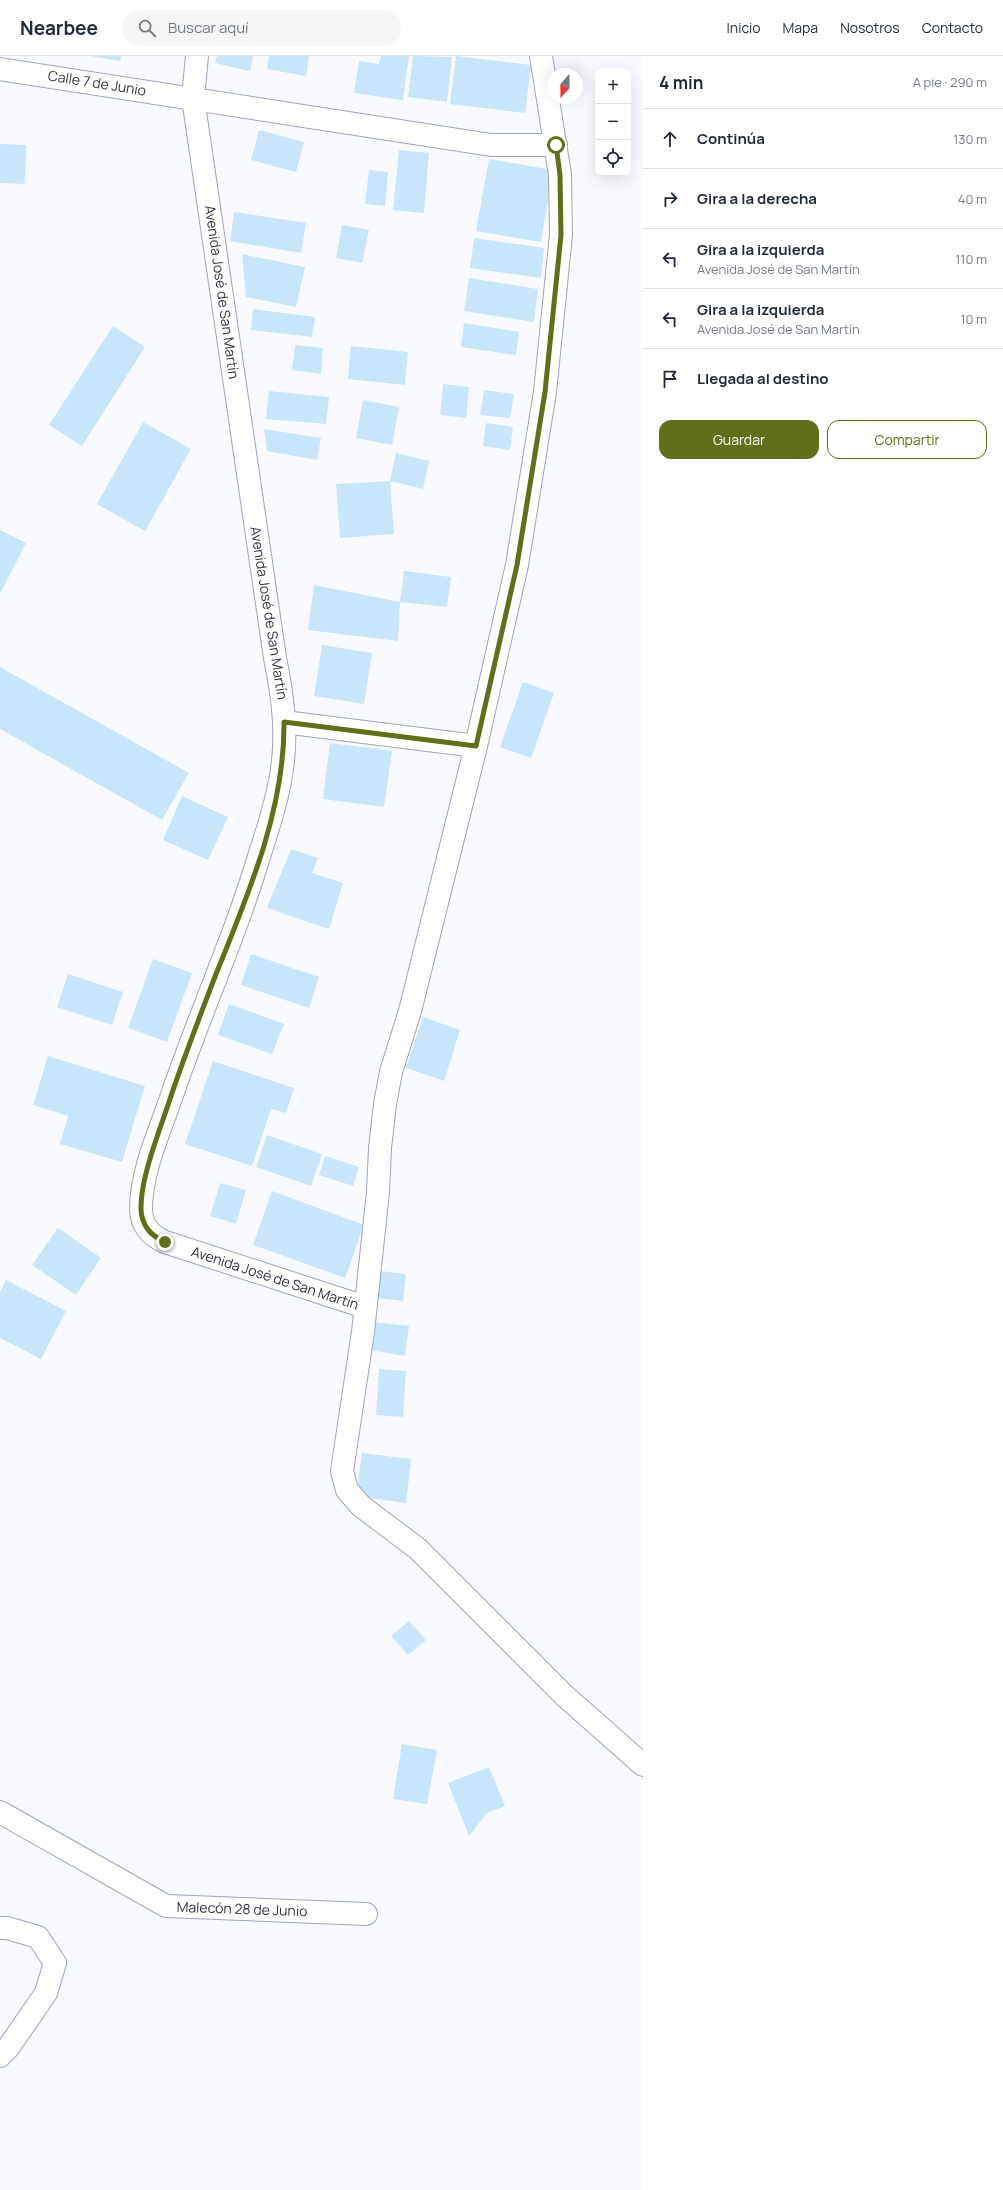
<!DOCTYPE html>
<html lang="es">
<meta charset="utf-8">
<style>
body{margin:0;font-family:Manrope,sans-serif;background:#f6f6f7;color:#1f2937}
.controls{position:absolute;right:12px;top:12px;display:grid;overflow:hidden;border-radius:8px;box-shadow:0 4px 16px #0002}
.controls button{width:36px;height:36px;display:grid;place-items:center;padding:0;border:0;border-bottom:1px solid #e0e1e3;background:#fff;color:#1f2937;font:20px sans-serif}
.compass{position:absolute;left:547px;top:12px;width:36px;height:36px;border-radius:50%;background:#fff;box-shadow:0 4px 16px #0002;rotate:200deg}
.stop{position:absolute;width:12px;height:12px;margin:-9px;border:3px solid #606f1a;border-radius:50%;background:#fff}
.stop.end{background:#606f1a;border-color:#fff;box-shadow:0 1px 4px #0008}
.list{margin:0;padding:0;list-style:none}
h2{display:flex;justify-content:space-between;align-items:center;height:52px;margin:0;padding:0 16px;font-size:17px}
h2 small{font-size:13px;font-weight:400;color:#747a83}
.list li{display:grid;grid-template-columns:26px 1fr auto;gap:12px;align-items:center;box-sizing:border-box;height:60px;padding:0 16px;border-top:1px solid #e0e1e3}
.list b{display:block;font-size:15px;white-space:nowrap}
.list p{margin:0;font-size:13px;white-space:nowrap;color:#747a83}
.list em{font-size:13px;font-style:normal;color:#747a83}
.actions{display:flex;gap:8px;padding:12px 16px}
.actions a{flex:1;padding:9px 0;border:1px solid #606f1a;border-radius:12px;text-align:center;font-size:14px;color:#606f1a}
.actions .main{background:#606f1a;color:#fff}
.icon{flex:none;width:22px;height:22px;fill:none;stroke:currentColor;stroke-width:2;stroke-linecap:round;stroke-linejoin:round}
.map{position:relative;flex:none;width:643px;height:2134px;overflow:hidden}
header{display:flex;align-items:center;gap:24px;box-sizing:border-box;height:56px;padding:0 20px;background:#fff;border-bottom:1px solid #e0e1e3}
header strong{font-size:19px}
nav{display:flex;gap:22px;margin-inline-start:auto;font-size:14px}
.search{width:280px;height:36px;background:#f6f6f7;display:flex;align-items:center;gap:10px;box-sizing:border-box;padding:0 14px;border-radius:22px;color:#747a83;font-size:15px}
main{display:flex}
aside{flex:1;background:#fff}
.map>svg:first-child{display:block}
.building{fill:#c9e5fb}
.lines{fill:none;stroke-linecap:round;stroke-linejoin:round}
.minor-casing{stroke:#9ea4ba;stroke-width:24}
.minor{stroke:#fff;stroke-width:22}
.route{stroke:#606f1a;stroke-width:5}
.labels{text-anchor:middle;stroke-width:3;stroke-linejoin:round;paint-order:stroke}
.street-label{font-size:14px;fill:#31343d;stroke:#fff}
</style>
<header>
<strong>Nearbee</strong>
<div class="search"><svg class="icon" aria-label="search" viewBox="0 0 24 24"><circle cx="10" cy="10" r="6"/><path d="M15 15l6 6"/></svg>Buscar aquí</div>
<nav><a>Inicio</a><a>Mapa</a><a>Nosotros</a><a>Contacto</a></nav>
</header>
<main>
<div class="map">
<svg width="643" height="2134" viewBox="0 0 643 2134">
<rect width="100%" height="100%" fill="#f8faff"/>
<!-- building -->
<path class="building" d="M90 0H121L120 5Z
M217 0H253L250 15 215 7Z
M269 0H309L306 20 267 13Z
M381 0H409L403 44 354 37 359 5 379 8Z
M413 0 452 1 447 46 408 41Z
M456 0 531 9 525 57 450 48Z
M259 74 304 86 296 116 251 104Z
M0 88 26 89 25 128 0 127Z
M399 94 429 97 424 157 393 154Z
M489 103 553 114 541 186 476 175Z
M369 114 388 116 385 150 365 148Z
M234 156 306 167 301 197 230 185Z
M342 169 369 174 362 207 336 202Z
M474 182 544 192 541 222 470 212Z
M242 198 305 211 296 251 246 241Z
M469 222 538 233 534 266 464 255Z
M253 253 315 261 312 281 251 274Z
M464 267 519 276 516 299 461 291Z
M113 270 145 291 82 390 49 369Z
M295 289 323 292 321 318 292 314Z
M351 290 408 296 405 329 348 323Z
M443 328 469 331 466 362 440 359Z
M484 334 514 338 510 362 480 359Z
M269 335 329 341 326 368 266 363Z
M363 344 399 351 392 389 356 382Z
M143 366 191 393 145 475 97 448Z
M486 367 513 371 510 394 483 390Z
M264 373 321 382 317 404 267 395Z
M396 397 429 405 423 433 390 425Z
M390 425 394 478 340 482 336 428Z
M0 474 26 487 0 538Z
M404 515 451 521 447 551 400 546Z
M314 529 400 546 398 585 308 574Z
M322 589 372 597 364 648 314 640Z
M0 611 189 717 162 764 0 673Z
M523 626 554 637 531 702 500 691Z
M330 687 392 695 384 751 323 743Z
M182 740 228 761 208 804 163 784Z
M291 793 318 802 312 817 343 827 329 873 267 852Z
M251 898 319 921 309 952 241 929Z
M153 903 192 917 167 986 128 972Z
M68 918 123 936 112 969 57 951Z
M229 948 284 968 272 998 218 979Z
M423 961 460 974 444 1025 406 1012Z
M48 1000 145 1030 122 1106 60 1088 68 1060 33 1049Z
M213 1005 294 1032 286 1057 271 1053 252 1110 185 1088Z
M267 1079 322 1098 311 1130 256 1111Z
M325 1100 359 1111 353 1130 319 1119Z
M220 1127 246 1134 236 1168 210 1160Z
M272 1135 364 1169 345 1222 253 1189Z
M58 1172 101 1202 76 1239 32 1209Z
M381 1215 406 1218 403 1245 377 1242Z
M6 1224 66 1255 41 1303 0 1282V1236Z
M373 1266 409 1270 405 1300 369 1294Z
M379 1313 406 1315 403 1361 376 1359Z
M362 1397 411 1403 406 1447 356 1440Z
M409 1565 426 1584 408 1599 391 1580Z
M402 1688 437 1694 427 1748 393 1743Z
M489 1711 505 1750 487 1757 469 1780 448 1727Z"/>
<g class="lines">
<!-- minor casing -->
<g class="minor-casing">
<path id="minor" d="M197 0 193 42 275 602C283 641 288 680 281 719 277 745 269 770 261 794 236 879 199 959 171 1042 159 1077 141 1116 141 1153 141 1169 151 1180 165 1186L365 1251
M541 0 560 119 561 179 545 336 517 509 476 690 410 955 391 1016 385 1048 380 1092 378 1136 363 1276 342 1415 347 1434 361 1450 418 1493 565 1640 643 1709
M0 13 491 89H556
M284 666 476 690
M0 1756 166 1850 366 1858
M0 1872H7L38 1881 55 1907 46 1937 8 1992 0 2000"/>
</g>
<!-- minor -->
<use href="#minor" class="minor"/>
</g>
<g class="lines">
<!-- route -->
<path class="route" d="M165 1186C151 1180 142 1170 141 1154 140 1122 160 1074 170 1043 184 1001 200 960 216 918 248 839 285 753 284 666L476 690 517 509 545 336 561 179 560 119 556 89"/>
</g>
<g class="labels">
<!-- street labels -->
<g class="street-label">
<text transform="translate(97 27) rotate(9)" y="5">Calle 7 de Junio</text>
<text transform="translate(222 236) rotate(82)" y="5">Avenida José de San Martín</text>
<text transform="translate(269 557) rotate(81)" y="5">Avenida José de San Martín</text>
<text transform="translate(275 1222) rotate(18)" y="5">Avenida José de San Martín</text>
<text transform="translate(242 1853) rotate(2)" y="5">Malecón 28 de Junio</text>
</g>
</g>
</svg>
<div class="controls">
<button>+</button>
<button>−</button>
<button><svg class="icon" aria-label="locate" viewBox="0 0 24 24"><circle cx="12" cy="12" r="6"/><path d="M12 2v4M12 18v4M2 12h4M18 12h4"/></svg></button>
</div>
<svg class="compass" viewBox="-18 -18 36 36"><path d="M0-13l5 13h-10z" fill="#e53935"/><path d="M0 13l5-13h-10z" fill="#747a83"/></svg>
<div class="stop" style="left:556px;top:89px"></div>
<div class="stop end" style="left:165px;top:1186px"></div>
</div>
<aside>
<h2>4 min<small>A pie · 290 m</small></h2>
<ul class="list">
<li><svg class="icon" aria-label="ahead" viewBox="0 0 24 24"><path d="M12 20V5M6 11l6-6 6 6"/></svg><div><b>Continúa</b></div><em>130 m</em></li>
<li><svg class="icon" aria-label="right" viewBox="0 0 24 24"><path d="M7 20v-9h11M14 6l5 5-5 5"/></svg><div><b>Gira a la derecha</b></div><em>40 m</em></li>
<li><svg class="icon" aria-label="left" viewBox="0 0 24 24"><path d="M17 20v-9H6M10 6l-5 5 5 5"/></svg><div><b>Gira a la izquierda</b><p>Avenida José de San Martín</p></div><em>110 m</em></li>
<li><svg class="icon" aria-label="left" viewBox="0 0 24 24"><path d="M17 20v-9H6M10 6l-5 5 5 5"/></svg><div><b>Gira a la izquierda</b><p>Avenida José de San Martín</p></div><em>10 m</em></li>
<li><svg class="icon" aria-label="arrive" viewBox="0 0 24 24"><path d="M6 21V4h12l-3 4 3 4H6"/></svg><div><b>Llegada al destino</b></div></li>
</ul>
<div class="actions"><a class="main">Guardar</a><a>Compartir</a></div>
</aside>
</main>
